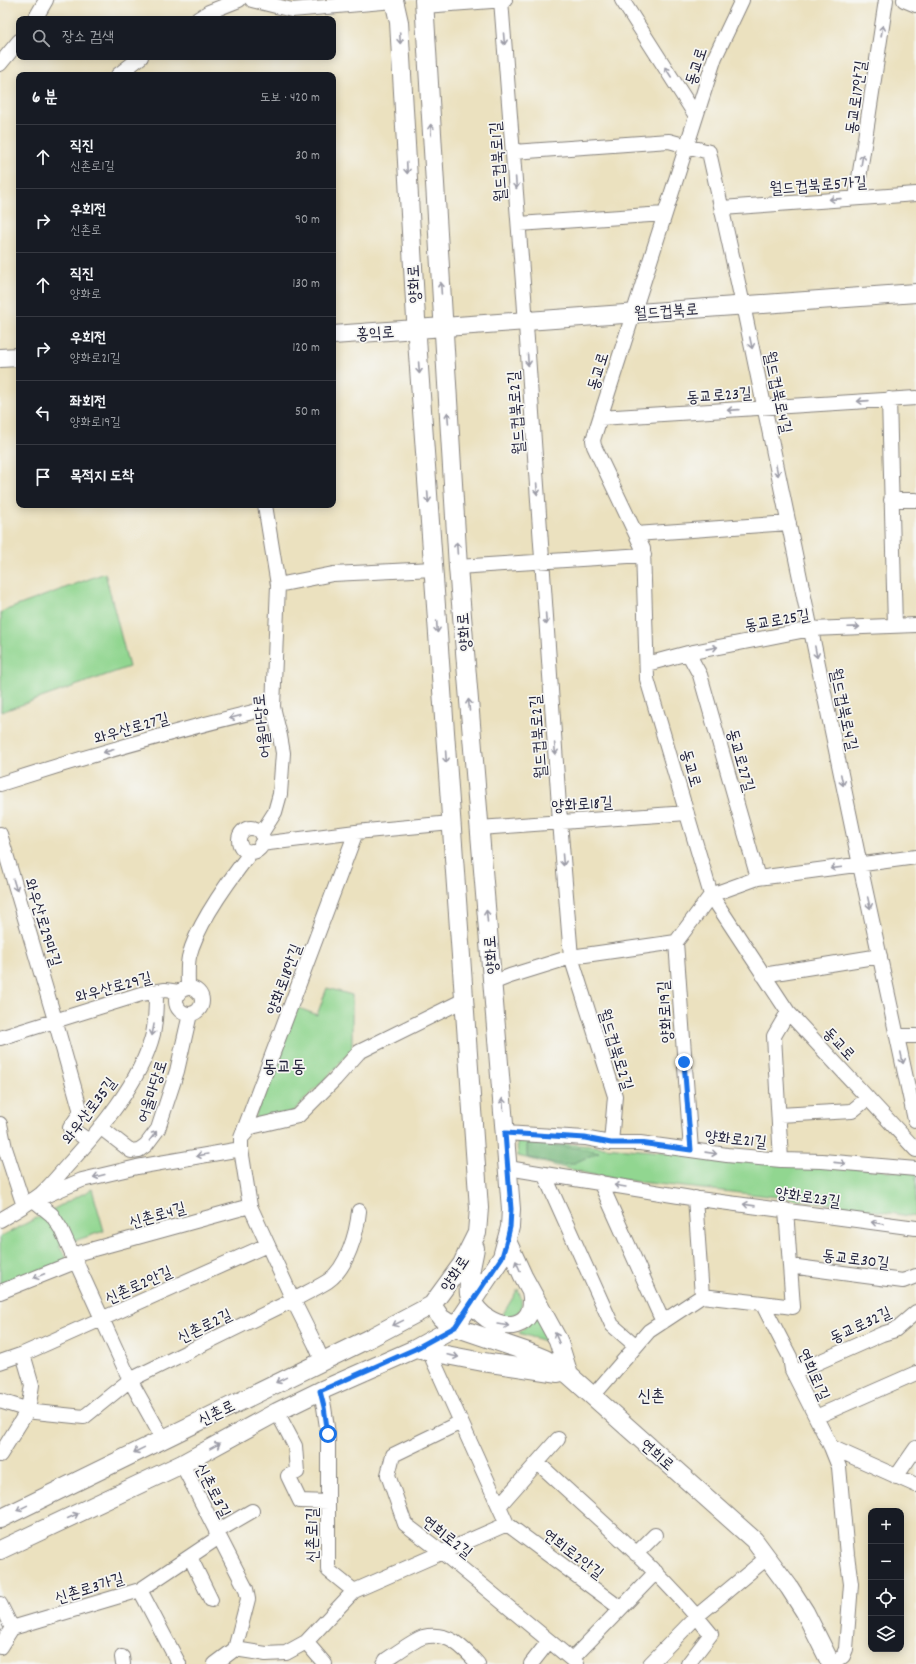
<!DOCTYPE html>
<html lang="ko">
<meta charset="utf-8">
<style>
body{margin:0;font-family:Dekko,"Poor Story",sans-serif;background:#242831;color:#f1f3f6}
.controls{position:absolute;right:12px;bottom:12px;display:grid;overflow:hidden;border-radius:8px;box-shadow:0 2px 10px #0003}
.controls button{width:36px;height:36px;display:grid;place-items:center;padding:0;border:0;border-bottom:1px solid #363941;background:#171b24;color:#f1f3f6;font:20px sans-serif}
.stop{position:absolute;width:12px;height:12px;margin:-9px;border:3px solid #1a73e8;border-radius:50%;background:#fff}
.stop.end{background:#1a73e8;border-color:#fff;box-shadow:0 1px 4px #0008}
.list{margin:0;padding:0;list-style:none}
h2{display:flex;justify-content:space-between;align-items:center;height:52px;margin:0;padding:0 16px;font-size:17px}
h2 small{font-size:13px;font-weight:400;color:#9ea1a6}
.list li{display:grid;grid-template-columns:26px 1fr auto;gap:12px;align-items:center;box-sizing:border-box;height:64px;padding:0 16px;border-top:1px solid #363941}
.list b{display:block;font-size:15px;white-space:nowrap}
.list p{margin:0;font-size:13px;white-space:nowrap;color:#9ea1a6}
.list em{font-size:13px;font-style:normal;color:#9ea1a6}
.icon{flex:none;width:22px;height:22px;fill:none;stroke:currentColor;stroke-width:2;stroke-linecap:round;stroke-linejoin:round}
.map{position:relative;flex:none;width:916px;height:1664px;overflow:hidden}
.search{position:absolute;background:#171b24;box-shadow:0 2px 10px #0003;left:16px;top:16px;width:320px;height:44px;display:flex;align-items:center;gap:10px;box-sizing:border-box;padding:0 14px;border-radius:8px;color:#9ea1a6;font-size:15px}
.panel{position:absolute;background:#171b24;box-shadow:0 2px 10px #0003;left:16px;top:72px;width:320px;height:436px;border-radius:8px}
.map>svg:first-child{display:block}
.green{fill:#91d690;stroke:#5a7c66}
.forest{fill:#74b77a;stroke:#4b6c5a}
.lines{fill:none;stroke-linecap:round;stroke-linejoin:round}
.minor-casing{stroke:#86827d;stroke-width:16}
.major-casing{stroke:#86827d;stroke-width:20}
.minor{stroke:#fff;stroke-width:14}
.major{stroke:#fff;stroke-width:18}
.oneway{stroke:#9c9ca7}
.route{stroke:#1a73e8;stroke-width:5}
.labels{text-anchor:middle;stroke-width:3.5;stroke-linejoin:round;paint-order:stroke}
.street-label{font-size:16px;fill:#22223b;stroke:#f6f6f2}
.neighbourhood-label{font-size:17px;fill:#22223b;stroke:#f6f6f2}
.quarter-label{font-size:18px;fill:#22223b;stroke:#f6f6f2}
</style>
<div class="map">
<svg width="916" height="1664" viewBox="0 0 916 1664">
<rect width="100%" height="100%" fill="#f6f6f2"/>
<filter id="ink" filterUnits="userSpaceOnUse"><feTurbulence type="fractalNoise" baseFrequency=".025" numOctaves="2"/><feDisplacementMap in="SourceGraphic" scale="8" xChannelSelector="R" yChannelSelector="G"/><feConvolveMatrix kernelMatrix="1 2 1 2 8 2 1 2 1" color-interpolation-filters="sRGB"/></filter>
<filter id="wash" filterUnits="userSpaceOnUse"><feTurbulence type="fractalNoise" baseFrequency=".012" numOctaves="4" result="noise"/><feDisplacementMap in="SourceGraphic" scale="16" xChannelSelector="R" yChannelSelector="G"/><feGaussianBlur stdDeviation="0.9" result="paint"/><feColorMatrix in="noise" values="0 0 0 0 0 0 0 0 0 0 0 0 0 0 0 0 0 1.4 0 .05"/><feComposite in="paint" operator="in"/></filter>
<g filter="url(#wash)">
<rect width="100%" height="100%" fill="#ebe1bf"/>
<!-- green -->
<path class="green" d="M105 573 129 667 1 712V612Z
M327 988 352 995V1049L333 1071 282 1123 251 1127 296 1007 317 1015Z
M519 1140 916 1173V1217L806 1200 639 1182 593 1175 518 1156 517 1142Z
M92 1189 104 1231 59 1246 68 1260 0 1285V1237Z
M518 1289C526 1309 520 1315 500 1319Z
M538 1314 551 1343 519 1333Z"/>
<!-- forest -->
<path class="forest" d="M527 1143 579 1148 599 1152 572 1164 563 1165 527 1157Z"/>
</g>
<g filter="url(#ink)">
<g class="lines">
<!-- minor casing -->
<g class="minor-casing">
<path id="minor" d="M252 0 292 10 394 1
M501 0 524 296 560 821 571 957 615 1096 611 1143
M622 0 696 116
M742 0 715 57 600 418 593 440 594 446 643 549 647 679 711 895 788 1012 916 1150
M904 0 916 5
M424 6 505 0
M35 19 46 0
M198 19 209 12 239 0
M0 64 19 41
M118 75 141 57
M513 152 669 141 709 152 743 305 860 865 915 1120
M856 198 886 0
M722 208 916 194
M519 224 664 214
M889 399 895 626
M600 418 916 398
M891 500H916
M636 534 789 523
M458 567 644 555
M278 585 333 574 433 569
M688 653 700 675 758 878
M647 664 688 653 811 629 916 625
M0 784C90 755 181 729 273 707
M479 828 687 813
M239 840a12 12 0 1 1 24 0a12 12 0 1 1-24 0Z
M0 834 55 1020 81 1112 70 1128 89 1141
M261 834 275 812 280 794 283 753 280 736 273 707 278 585 265 505
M261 844 356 832 451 823
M711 895 758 878 916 857
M676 942 691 1150
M763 975 880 956
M492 983 510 976 571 957 676 942 711 895
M188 988C188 978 187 967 189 957 197 923 230 879 252 851
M176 1001a13 13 0 1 1 26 0a13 13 0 1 1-26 0Z
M898 1036H916
M0 1038 141 994 165 990 179 992
M779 1115 852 1111 868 1098
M0 1124 5 1148 24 1206
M100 1127 131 1151 139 1150 146 1145 158 1129 177 1071 190 1014
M505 1133 585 1138 611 1143H640L727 1155 781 1160 822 1161 916 1169
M243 1136 251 1127 298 1116 335 1079 359 1052 464 1000
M781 1160 774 1036 788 1012
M508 1168 691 1198 916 1228
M544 1174 612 1325 636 1346
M600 1182 663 1322
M40 1198 82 1180 137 1167 241 1149
M695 1198 702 1296
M32 1200 35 1201 52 1215 61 1229 130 1380 163 1439
M786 1210 790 1266
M0 1220C14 1212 28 1204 41 1194 50 1186 58 1176 66 1167 98 1132 141 1082 153 1034 156 1020 156 1005 156 992
M72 1255 250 1206
M0 1292 75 1262
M762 1303 793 1307 790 1266 903 1281 916 1276
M433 1352V1360L507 1524 620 1608
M322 1360 315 1344 293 1300C304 1294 317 1288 328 1281 347 1268 357 1233 359 1211
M0 1362 23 1354 267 1245
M794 1373 882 1334 895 1330 916 1312
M320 1391 324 1407 328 1434V1570L354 1591
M592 1397 649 1331 702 1296 762 1303 790 1357 792 1370 831 1447 839 1467 847 1555 851 1584 846 1649 843 1656 833 1664
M0 1401 35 1412 84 1417 130 1380 293 1300 250 1206 241 1149V1138L356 832
M277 1412 295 1446 297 1472 288 1476 300 1501 328 1502
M816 1417 916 1373
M461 1422 393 1455 388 1475 405 1524 443 1553 577 1664
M831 1447 916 1485
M0 1455 28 1410 32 1385 23 1354
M538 1463C597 1518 661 1571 711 1634L688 1664
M182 1464 246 1589 248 1599 235 1649
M896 1477 916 1448
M499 1506 558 1439
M216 1532 252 1511
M636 1554 655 1535
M190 1557 211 1600
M140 1590 179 1664
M0 1604 12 1628
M0 1647 12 1628 140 1590 219 1537
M235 1649 266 1654 286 1653 306 1642
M122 1657 123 1664
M572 1659 656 1572
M215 1664 235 1649
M325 1664 306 1642 354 1591 507 1524
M384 1664 386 1660C395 1654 414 1640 423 1637 448 1631 463 1647 478 1664
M531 1664 549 1641
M650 1664 697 1616 768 1557"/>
</g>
<!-- major casing -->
<g class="major-casing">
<path id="major" d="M424 0 458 567 511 1209 510 1227 502 1257 455 1327
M333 335 916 293
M0 358 19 357
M507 1241 523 1276 558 1340 569 1375
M475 1248C473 1261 467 1281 469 1294 470 1300 475 1306 478 1310 501 1336 539 1328 531 1291
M432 1305 441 1318 455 1327 528 1352 545 1359 569 1375 754 1540 789 1587 805 1612 831 1664
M415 1349 483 1362 558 1373
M0 1519 368 1339 432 1305 462 1264 468 1251 477 1233 479 1208 418 354 399 22 394 0
M0 1550 182 1464 277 1412 320 1391 415 1349 455 1327"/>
</g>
<!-- minor -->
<use href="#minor" class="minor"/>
<!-- major -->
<use href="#major" class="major"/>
</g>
<!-- one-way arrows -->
<defs><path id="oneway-shaft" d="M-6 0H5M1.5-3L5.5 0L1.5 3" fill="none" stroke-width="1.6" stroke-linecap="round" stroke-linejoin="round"/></defs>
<g class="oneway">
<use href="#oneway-shaft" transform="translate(882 31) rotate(-81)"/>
<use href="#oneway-shaft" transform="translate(400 38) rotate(87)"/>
<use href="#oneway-shaft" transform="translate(504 39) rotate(85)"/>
<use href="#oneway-shaft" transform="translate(668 72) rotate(-123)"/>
<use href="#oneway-shaft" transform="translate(431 130) rotate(-93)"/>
<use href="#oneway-shaft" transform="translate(862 160) rotate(-81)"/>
<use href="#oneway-shaft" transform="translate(407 168) rotate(87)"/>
<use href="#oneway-shaft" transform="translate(516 183) rotate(86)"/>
<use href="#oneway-shaft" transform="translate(835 199) rotate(176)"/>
<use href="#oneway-shaft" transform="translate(441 288) rotate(-94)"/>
<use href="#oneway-shaft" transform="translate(751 343) rotate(78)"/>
<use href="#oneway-shaft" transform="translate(528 360) rotate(86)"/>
<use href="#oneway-shaft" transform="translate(419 368) rotate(86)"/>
<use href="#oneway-shaft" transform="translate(863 401) rotate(176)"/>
<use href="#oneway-shaft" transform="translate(733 410) rotate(176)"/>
<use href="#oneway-shaft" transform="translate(448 418) rotate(-94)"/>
<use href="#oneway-shaft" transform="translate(777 470) rotate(78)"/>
<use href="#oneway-shaft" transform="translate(537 489) rotate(86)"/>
<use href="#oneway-shaft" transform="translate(428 497) rotate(86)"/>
<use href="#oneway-shaft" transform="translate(457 548) rotate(-94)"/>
<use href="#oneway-shaft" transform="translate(546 619) rotate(86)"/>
<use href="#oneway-shaft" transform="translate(437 627) rotate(86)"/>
<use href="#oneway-shaft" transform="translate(854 627) rotate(-2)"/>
<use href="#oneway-shaft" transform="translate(712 648) rotate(-11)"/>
<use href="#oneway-shaft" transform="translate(816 652) rotate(79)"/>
<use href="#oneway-shaft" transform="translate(469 705) rotate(-95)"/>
<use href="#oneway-shaft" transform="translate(235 717) rotate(166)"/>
<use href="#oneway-shaft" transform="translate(555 749) rotate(86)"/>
<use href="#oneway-shaft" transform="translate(109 751) rotate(164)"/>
<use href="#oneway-shaft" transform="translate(446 757) rotate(86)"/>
<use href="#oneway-shaft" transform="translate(842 780) rotate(78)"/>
<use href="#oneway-shaft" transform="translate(563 860) rotate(85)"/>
<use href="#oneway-shaft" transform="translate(836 868) rotate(173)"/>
<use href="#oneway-shaft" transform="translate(15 885) rotate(73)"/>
<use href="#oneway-shaft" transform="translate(869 903) rotate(77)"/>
<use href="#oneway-shaft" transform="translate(487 916) rotate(-95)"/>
<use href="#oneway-shaft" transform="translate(153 1030) rotate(100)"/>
<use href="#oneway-shaft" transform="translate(902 1058) rotate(78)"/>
<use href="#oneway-shaft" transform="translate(503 1104) rotate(-95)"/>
<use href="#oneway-shaft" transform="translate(153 1136) rotate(-53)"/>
<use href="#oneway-shaft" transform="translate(711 1153) rotate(8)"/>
<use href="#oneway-shaft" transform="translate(202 1155) rotate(170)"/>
<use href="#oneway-shaft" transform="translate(840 1163) rotate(6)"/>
<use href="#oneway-shaft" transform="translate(99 1176) rotate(166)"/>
<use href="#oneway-shaft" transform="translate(620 1186) rotate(-171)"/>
<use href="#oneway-shaft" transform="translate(749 1205) rotate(-172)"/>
<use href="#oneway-shaft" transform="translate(877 1223) rotate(-172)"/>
<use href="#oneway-shaft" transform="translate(518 1266) rotate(-114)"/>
<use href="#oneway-shaft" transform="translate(39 1276) rotate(158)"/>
<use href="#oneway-shaft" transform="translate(398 1323) rotate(154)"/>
<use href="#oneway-shaft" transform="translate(503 1325) rotate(9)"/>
<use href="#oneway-shaft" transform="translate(557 1338) rotate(-113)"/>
<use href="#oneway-shaft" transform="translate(453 1356) rotate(12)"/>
<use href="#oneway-shaft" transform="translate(281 1380) rotate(154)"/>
<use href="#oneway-shaft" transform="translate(215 1446) rotate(-29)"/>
<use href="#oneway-shaft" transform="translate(139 1450) rotate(154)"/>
<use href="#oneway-shaft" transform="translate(22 1508) rotate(154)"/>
<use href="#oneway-shaft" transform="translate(73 1516) rotate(-25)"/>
</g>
</g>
<g class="lines" filter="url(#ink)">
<!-- route -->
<path class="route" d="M328 1434 324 1407 320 1391 415 1349 455 1327 502 1257 507 1240 510 1227 511 1209 505 1133 585 1138 611 1143H640L691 1150 684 1062"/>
</g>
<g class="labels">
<!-- street labels -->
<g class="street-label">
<text transform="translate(695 66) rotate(-72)" y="6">동교로</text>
<text transform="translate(855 97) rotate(-82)" y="6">동교로17안길</text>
<text transform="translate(497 162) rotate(-94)" y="6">월드컵북로1길</text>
<text transform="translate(818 184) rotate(-4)" y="6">월드컵북로5가길</text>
<text transform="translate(413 284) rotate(-93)" y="6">양화로</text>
<text transform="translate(666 310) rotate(-4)" y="6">월드컵북로</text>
<text transform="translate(375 332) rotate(-4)" y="6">홍익로</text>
<text transform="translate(597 371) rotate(-73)" y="6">동교로</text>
<text transform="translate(779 392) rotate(78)" y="6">월드컵북로4길</text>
<text transform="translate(719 394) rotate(-4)" y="6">동교로23길</text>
<text transform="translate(515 413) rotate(-94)" y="6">월드컵북로2길</text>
<text transform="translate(777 619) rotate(-10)" y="6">동교로25길</text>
<text transform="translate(463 632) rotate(-95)" y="6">양화로</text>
<text transform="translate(845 709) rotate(78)" y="6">월드컵북로4길</text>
<text transform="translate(261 726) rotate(-96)" y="6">어울마당로</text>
<text transform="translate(131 727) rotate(-16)" y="6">와우산로27길</text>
<text transform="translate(537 737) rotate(-94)" y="6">월드컵북로2길</text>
<text transform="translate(742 760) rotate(74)" y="6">동교로27길</text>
<text transform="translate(692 768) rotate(74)" y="6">동교로</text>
<text transform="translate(582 803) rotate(-4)" y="6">양화로18길</text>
<text transform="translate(44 922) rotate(73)" y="6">와우산로29마길</text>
<text transform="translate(490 955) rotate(-95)" y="6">양화로</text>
<text transform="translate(283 979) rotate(-70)" y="6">양화로18안길</text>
<text transform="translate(113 986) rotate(-15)" y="6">와우산로29길</text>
<text transform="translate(664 1012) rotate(-94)" y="6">양화로19길</text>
<text transform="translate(840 1043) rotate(47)" y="6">동교로</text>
<text transform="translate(617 1049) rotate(73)" y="6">월드컵북로2길</text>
<text transform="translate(151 1091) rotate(-72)" y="6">어울마당로</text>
<text transform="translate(88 1110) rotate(-53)" y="6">와우산로35길</text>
<text transform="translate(736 1138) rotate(6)" y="6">양화로21길</text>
<text transform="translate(808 1196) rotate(8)" y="6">양화로23길</text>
<text transform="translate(157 1214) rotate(-16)" y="6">신촌로4길</text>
<text transform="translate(856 1258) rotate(7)" y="6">동교로30길</text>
<text transform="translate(454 1273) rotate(-57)" y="6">양화로</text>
<text transform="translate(138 1284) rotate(-24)" y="6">신촌로2안길</text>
<text transform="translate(860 1324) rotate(-25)" y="6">동교로32길</text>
<text transform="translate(204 1325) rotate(-26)" y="6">신촌로2길</text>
<text transform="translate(815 1374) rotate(66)" y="6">연희로1길</text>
<text transform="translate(216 1412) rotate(-26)" y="6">신촌로</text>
<text transform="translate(658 1454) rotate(41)" y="6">연희로</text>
<text transform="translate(214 1490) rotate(63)" y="6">신촌로3길</text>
<text transform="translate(311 1535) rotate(-90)" y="6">신촌로1길</text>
<text transform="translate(448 1536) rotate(38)" y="6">연희로2길</text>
<text transform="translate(574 1553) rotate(37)" y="6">연희로2안길</text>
<text transform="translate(89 1587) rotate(-17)" y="6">신촌로3가길</text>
</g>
<!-- neighbourhood labels -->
<g class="neighbourhood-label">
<text x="651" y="1401">신촌</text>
</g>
<!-- quarter labels -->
<g class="quarter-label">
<text x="284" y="1072">동교동</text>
</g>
</g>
</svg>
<div class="controls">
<button>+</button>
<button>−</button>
<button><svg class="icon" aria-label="locate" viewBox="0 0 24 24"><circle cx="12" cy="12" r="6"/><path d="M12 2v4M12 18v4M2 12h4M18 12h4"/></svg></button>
<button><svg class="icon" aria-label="layers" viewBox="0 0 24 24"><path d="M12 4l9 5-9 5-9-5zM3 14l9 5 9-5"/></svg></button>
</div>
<div class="stop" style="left:328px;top:1434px"></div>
<div class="stop end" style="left:684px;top:1062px"></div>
<div class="search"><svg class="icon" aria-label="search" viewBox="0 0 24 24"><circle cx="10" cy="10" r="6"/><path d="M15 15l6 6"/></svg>장소 검색</div>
<section class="panel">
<h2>6 분<small>도보 · 420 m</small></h2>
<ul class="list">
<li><svg class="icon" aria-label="ahead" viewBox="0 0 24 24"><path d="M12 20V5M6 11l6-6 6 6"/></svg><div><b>직진</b><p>신촌로1길</p></div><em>30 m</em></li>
<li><svg class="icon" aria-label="right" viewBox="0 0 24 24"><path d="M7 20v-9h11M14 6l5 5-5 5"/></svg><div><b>우회전</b><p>신촌로</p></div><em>90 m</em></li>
<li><svg class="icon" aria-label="ahead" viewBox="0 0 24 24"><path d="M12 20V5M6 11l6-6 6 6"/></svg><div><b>직진</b><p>양화로</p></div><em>130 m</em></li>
<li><svg class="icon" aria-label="right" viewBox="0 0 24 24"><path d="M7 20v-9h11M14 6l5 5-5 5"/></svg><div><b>우회전</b><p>양화로21길</p></div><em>120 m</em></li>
<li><svg class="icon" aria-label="left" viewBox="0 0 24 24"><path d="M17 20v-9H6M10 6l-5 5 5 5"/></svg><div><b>좌회전</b><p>양화로19길</p></div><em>50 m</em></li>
<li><svg class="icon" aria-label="arrive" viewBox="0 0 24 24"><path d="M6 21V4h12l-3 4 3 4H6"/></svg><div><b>목적지 도착</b></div></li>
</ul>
</section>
</div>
